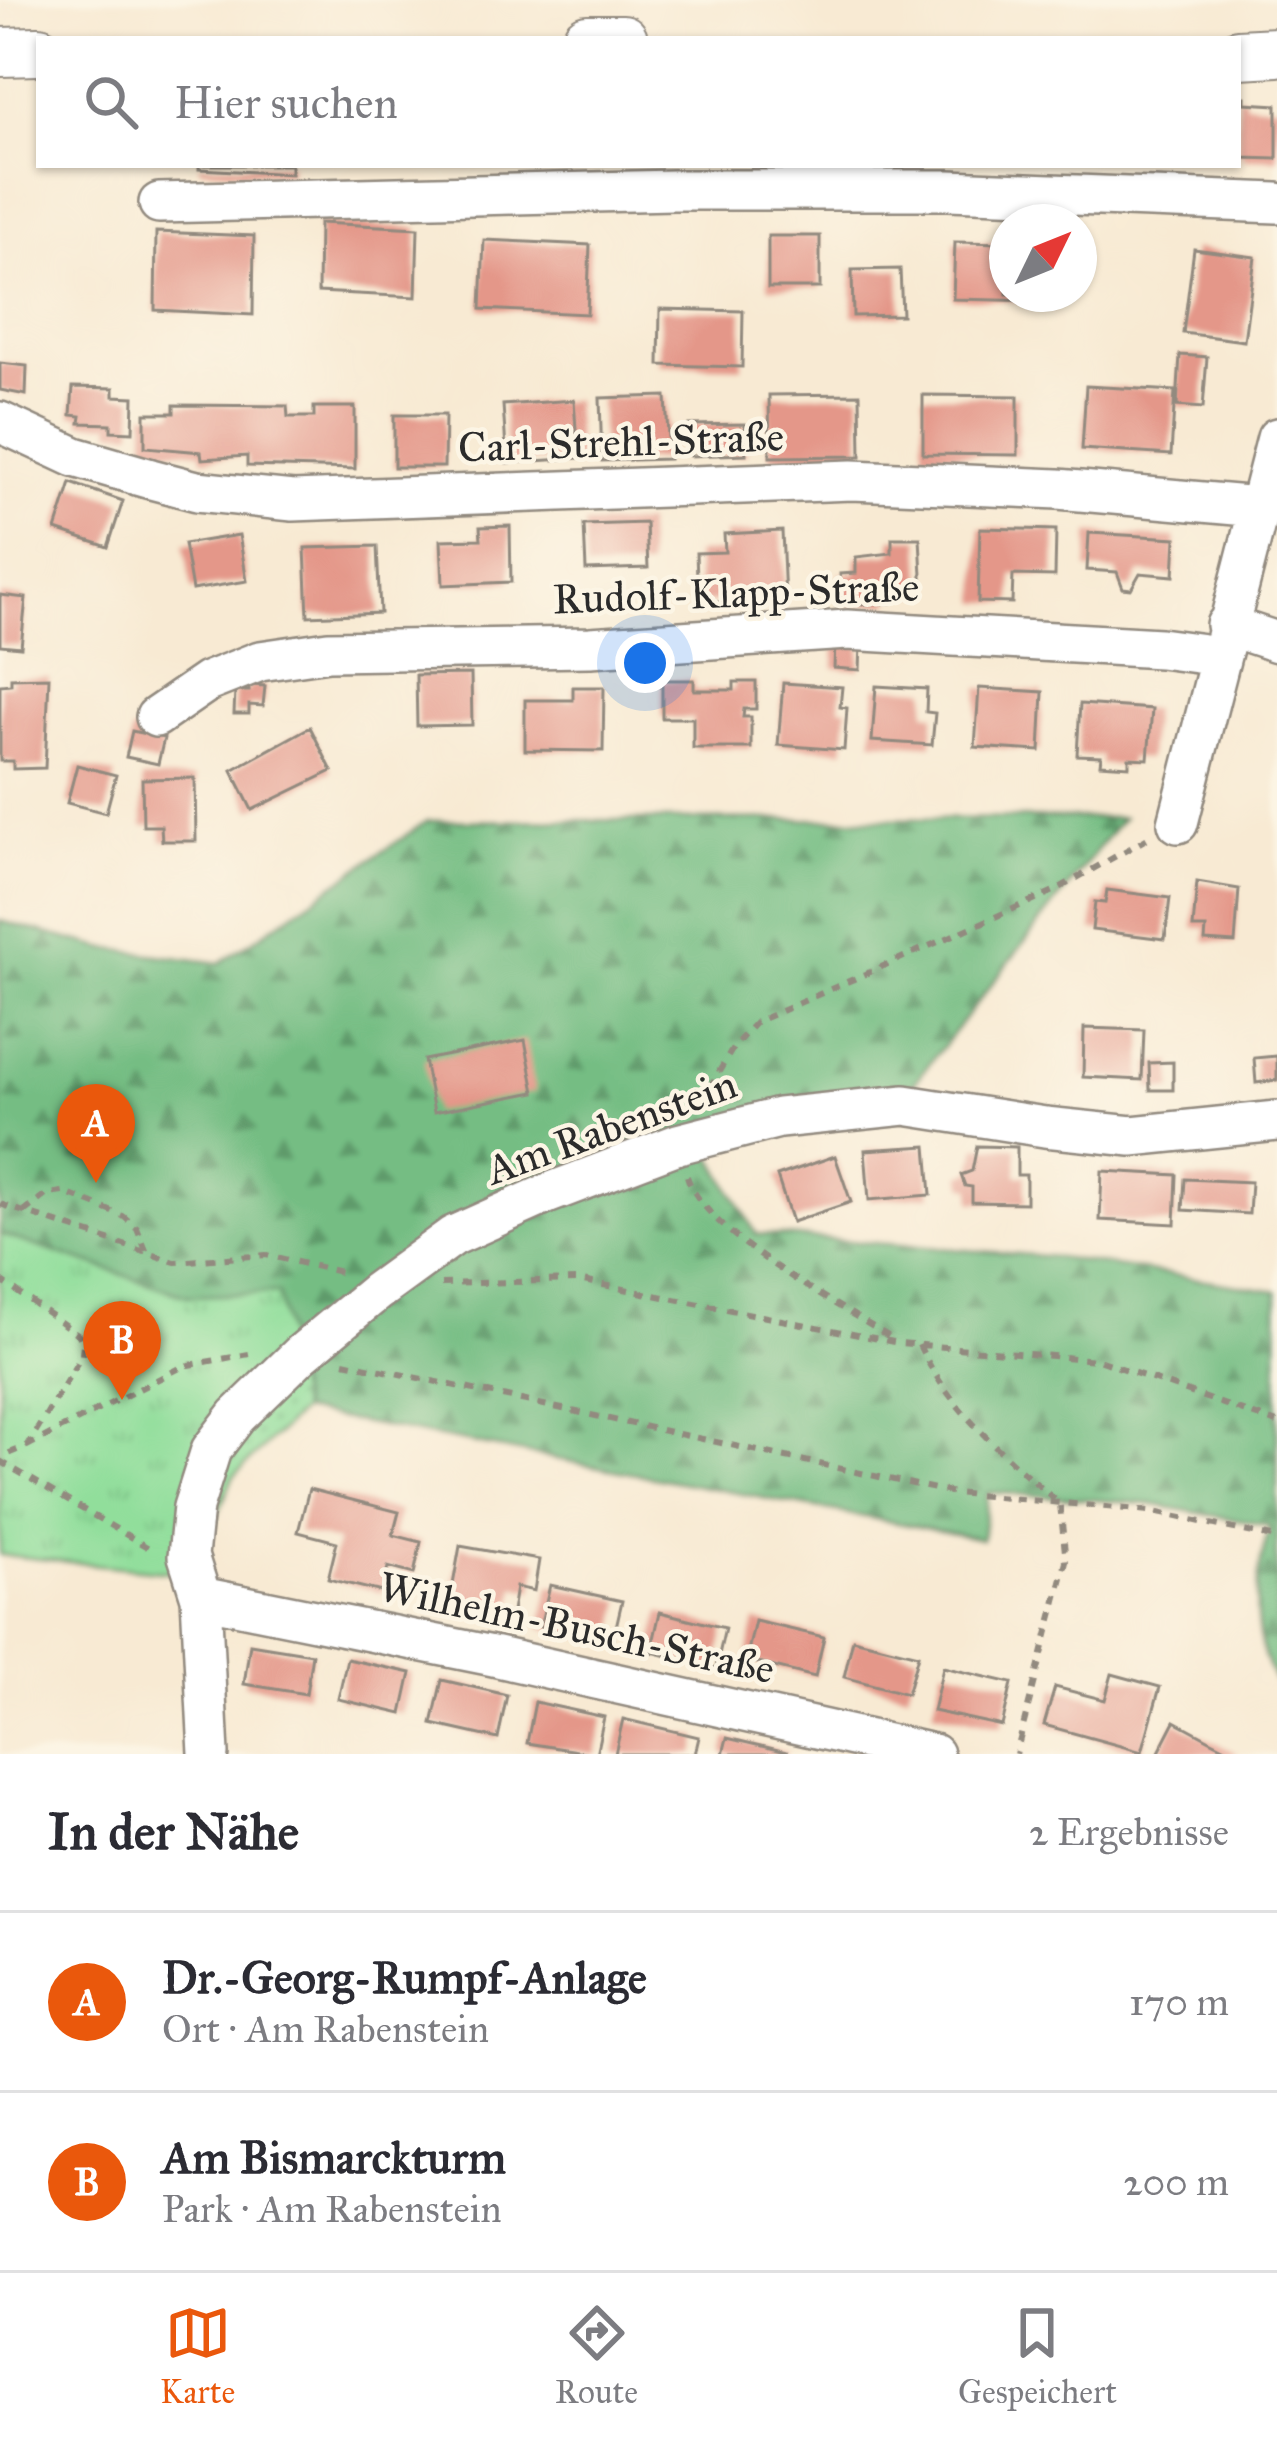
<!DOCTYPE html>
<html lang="de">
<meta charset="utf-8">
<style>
body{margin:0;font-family:"IM FELL Great Primer",serif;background:#f2f2f3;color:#2b2b33}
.compass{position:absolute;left:989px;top:204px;width:108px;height:108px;border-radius:50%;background:#fff;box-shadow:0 3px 9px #0004;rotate:47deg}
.you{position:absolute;left:645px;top:663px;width:42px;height:42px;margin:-30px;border:9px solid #fff;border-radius:50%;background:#1a73e8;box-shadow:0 0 0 18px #1a73e833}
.badge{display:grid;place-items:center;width:78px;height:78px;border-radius:50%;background:#ea580c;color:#fff;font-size:39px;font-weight:700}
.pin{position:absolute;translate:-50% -99px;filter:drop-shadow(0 3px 6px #0008)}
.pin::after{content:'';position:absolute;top:63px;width:42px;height:36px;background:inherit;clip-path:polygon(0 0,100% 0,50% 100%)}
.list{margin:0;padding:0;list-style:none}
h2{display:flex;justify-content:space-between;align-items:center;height:156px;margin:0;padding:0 48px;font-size:51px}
h2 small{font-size:39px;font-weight:400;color:#7c7c81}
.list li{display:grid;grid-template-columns:78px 1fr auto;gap:36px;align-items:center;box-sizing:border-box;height:180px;padding:0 48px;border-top:3px solid #e1e1e2}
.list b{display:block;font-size:45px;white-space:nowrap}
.list p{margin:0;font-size:39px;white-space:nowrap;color:#7c7c81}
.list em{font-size:39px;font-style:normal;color:#7c7c81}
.icon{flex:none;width:66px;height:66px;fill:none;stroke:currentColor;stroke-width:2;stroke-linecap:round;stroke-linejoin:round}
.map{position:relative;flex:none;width:1277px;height:1754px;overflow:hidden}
.search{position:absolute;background:#fff;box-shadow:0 3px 9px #0004;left:36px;right:36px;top:36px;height:132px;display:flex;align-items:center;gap:30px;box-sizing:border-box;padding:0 42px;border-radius:0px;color:#7c7c81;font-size:45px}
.sheet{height:516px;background:#fff}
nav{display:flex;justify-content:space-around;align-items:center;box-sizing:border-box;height:168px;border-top:3px solid #e1e1e2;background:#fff;font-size:33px;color:#7c7c81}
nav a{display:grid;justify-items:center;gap:6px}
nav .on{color:#ea580c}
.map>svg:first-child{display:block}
.grass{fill:url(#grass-dots);stroke:#5e8463;stroke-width:3}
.forest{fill:url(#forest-firs);stroke:#507457;stroke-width:3}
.park{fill:url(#park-tufts);stroke:#5e8463;stroke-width:3}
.building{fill:#e49789}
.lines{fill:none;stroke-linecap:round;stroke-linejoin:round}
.minor-casing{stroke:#928a7f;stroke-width:44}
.major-casing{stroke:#928a7f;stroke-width:52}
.path{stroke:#928a7f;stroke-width:6;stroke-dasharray:9 9;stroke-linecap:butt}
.minor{stroke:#fff;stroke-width:39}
.major{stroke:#fff;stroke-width:48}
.labels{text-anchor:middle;stroke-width:9;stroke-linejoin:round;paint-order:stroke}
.street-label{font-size:42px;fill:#2b2b2b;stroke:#fcf5e5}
</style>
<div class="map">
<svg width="1277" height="1754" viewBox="0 0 1277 1754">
<defs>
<pattern id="grass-dots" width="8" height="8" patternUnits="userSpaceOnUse" patternTransform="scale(3)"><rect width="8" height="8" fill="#91de9b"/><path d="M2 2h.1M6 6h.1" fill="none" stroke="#7dbf86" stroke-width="1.8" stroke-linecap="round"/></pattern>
<pattern id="forest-firs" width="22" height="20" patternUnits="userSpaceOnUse" patternTransform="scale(3)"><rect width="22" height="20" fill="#74bd83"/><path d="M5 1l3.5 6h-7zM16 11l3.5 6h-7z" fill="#5f9a6b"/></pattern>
<pattern id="park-tufts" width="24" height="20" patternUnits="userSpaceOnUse" patternTransform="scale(3)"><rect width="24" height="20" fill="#91de9b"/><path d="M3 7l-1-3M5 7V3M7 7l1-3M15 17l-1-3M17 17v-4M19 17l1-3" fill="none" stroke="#7dbf86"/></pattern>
</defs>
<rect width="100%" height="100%" fill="#fcf5e5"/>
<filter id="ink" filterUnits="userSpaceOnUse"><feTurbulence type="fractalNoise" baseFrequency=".00833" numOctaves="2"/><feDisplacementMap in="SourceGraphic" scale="24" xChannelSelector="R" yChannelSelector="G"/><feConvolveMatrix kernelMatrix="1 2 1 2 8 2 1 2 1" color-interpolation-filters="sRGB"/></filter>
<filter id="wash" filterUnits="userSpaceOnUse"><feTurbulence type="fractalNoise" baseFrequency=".004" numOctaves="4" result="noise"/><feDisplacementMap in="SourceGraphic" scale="48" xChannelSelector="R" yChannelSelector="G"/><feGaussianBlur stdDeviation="2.7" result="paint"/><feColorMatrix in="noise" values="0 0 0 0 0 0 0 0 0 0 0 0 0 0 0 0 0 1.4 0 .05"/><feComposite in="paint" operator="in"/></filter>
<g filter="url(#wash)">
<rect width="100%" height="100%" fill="#f8ead3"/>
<!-- grass -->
<path class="grass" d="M293 1369 301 1411 233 1477 198 1563 215 1451Z"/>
<!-- forest -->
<path class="forest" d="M1122 818 904 1096 706 1145 756 1234 1057 1257 1277 1291V1685C1248 1634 1254 1579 1270 1526L1150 1504 988 1492 982 1539 301 1411 278 1294 188 1296 0 1234V921L103 948 220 963 427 821Z"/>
<!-- park -->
<path class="park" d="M0 1234 187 1296 278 1293 291 1360 258 1387 183 1568 170 1572 0 1555Z"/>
<g id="blocks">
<!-- building -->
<path class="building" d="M1238 97H1245V103L1277 105V159L1243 158V153L1238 152Z
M199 165H291V174L199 169Z
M319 223 418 228 416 297 318 292Z
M156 232 254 236 253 315 155 310Z
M768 236H820V288H768Z
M484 240 590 245 587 314 481 309Z
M955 242 1007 243V294H1045V301L953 299Z
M1194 249 1255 257 1244 341 1183 333Z
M900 269 902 315 853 316 852 270Z
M660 309 743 311 742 367 659 365Z
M1180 355 1207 357 1203 408 1177 406Z
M0 363 27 366 26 395 0 390Z
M1086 386 1175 391 1171 455 1082 449Z
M73 387 114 388V396L134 397 133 432 111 431V424L80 423 81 416 71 415Z
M860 394 861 456 770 457 769 395Z
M923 395 1018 396V455L923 454Z
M666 396 669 459 602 461 600 398Z
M574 400 578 458 507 463 503 405Z
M174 405 287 406 288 417H314V407H355V469L247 466V456L202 459 201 452 145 447V413H174Z
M394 415H445L444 467H394Z
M745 424 746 454 690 456 689 425Z
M71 483 123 501 108 547 56 530Z
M646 523 648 568 586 570 584 525Z
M510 526 511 582 443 585 441 540 481 539 480 527Z
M980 528 1056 530 1055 576 1013 575 1012 603 978 602Z
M782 531 785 599 698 603 696 553 725 552 724 534Z
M1089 533 1176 538 1174 576 1140 573 1131 589 1123 588 1117 572 1087 570Z
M239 535 247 581 192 590 184 544Z
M892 538H920L923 594 890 595 891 603 842 605 840 574 856 573V557L892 553Z
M377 546 380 613 308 616 305 548Z
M0 595 26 598 21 647 0 645Z
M835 642 861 644 860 670 834 668Z
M471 674 472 725 417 726 416 675Z
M49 677 45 768 13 769V761H0V685L11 684V678Z
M662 680H694V690H734V682H756V709H744L743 717H751V748H693V718H662Z
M783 683 842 687 840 707 847 708 844 750 778 745Z
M249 685 265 686 263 706 249 705V714H234L235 691H249Z
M876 686 927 689 926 712 935 713 932 745 872 741Z
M573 687H604L603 751 525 750V700H573Z
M979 688 1043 692 1040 751 975 747Z
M1080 704 1152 709 1148 759 1129 758V766L1100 764 1101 756 1077 755Z
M310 727 332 771 252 810 232 770Z
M132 731 164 738 158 764 126 757Z
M77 765 116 775 106 813 67 803Z
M195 778 196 841H162L161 826H143L142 779Z
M1197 882 1239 889 1235 943 1205 941 1206 928H1193Z
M1107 890 1170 898 1165 939 1092 930 1095 902 1105 903Z
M1084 1028 1144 1030 1142 1080 1083 1077Z
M525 1040 535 1092 434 1112 424 1060Z
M1277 1056V1080L1256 1083 1254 1058Z
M1173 1062V1090H1150L1149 1063Z
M927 1146 931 1195 869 1200 865 1150Z
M977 1146 1017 1147V1175H1026V1203L972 1202V1187L965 1186 961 1175 972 1171Z
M835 1156 851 1202 792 1222 777 1176Z
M1102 1171 1177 1175 1175 1224 1100 1220Z
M1185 1179 1251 1182 1249 1214 1183 1210Z
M309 1489 399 1512 393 1535 421 1542 414 1574 388 1567 382 1592 328 1579 337 1542 298 1532Z
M460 1546 539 1560 534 1591 516 1587 511 1618 449 1607Z
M550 1585 622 1601 612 1644 540 1627Z
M660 1612 725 1628 716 1668 651 1652Z
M755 1621 824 1637 815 1677 746 1660Z
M853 1639 918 1655 907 1694 844 1677Z
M250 1644 312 1654 306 1694 244 1684Z
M347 1659 411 1673 402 1714 338 1699Z
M943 1667 1012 1683 1002 1726 933 1711Z
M1112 1674 1160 1687 1142 1752 1044 1725 1055 1687 1105 1700Z
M442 1680 507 1695 498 1739 432 1724Z
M535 1702 604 1717 596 1754 527 1743Z
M623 1719 699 1737 695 1754H615Z
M1175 1721 1210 1740 1238 1754H1158Z
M727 1738 787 1752 786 1754H723Z"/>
</g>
</g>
<g filter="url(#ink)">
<use href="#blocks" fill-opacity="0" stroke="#928a7f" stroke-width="3"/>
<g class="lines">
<!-- minor casing -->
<g class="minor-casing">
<path id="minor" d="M159 203 673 190H949L1277 203
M0 422 75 457 151 479 197 491 293 501 852 480 1058 489 1258 507
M1226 625 1277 642
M156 717 207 682 260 661 328 651 590 647 847 630 1160 648 1219 656
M1178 823 1277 438
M201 1597 493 1656 933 1754
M209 1754 201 1597 188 1556 193 1507 211 1450 237 1416 301 1354 376 1292 453 1236 549 1193 678 1144 779 1118 905 1105 1045 1127 1132 1136 1277 1121"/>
</g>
<!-- major casing -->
<g class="major-casing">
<path id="major" d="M587 39H623
M0 52 39 51
M1238 54 1277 52"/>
</g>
<!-- path -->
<path class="path" d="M700 1103 735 1045 756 1022 1054 891 1148 838
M687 1176C705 1236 839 1304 894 1340
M0 1204 175 1262 266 1255 345 1273
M24 1212 47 1194 63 1192 123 1216 137 1228 147 1253
M0 1280 79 1335 83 1344 82 1355 27 1446 0 1457
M441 1284 578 1280 899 1343 1098 1360 1277 1423
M919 1345C951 1412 1005 1456 1060 1504L1066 1562 1016 1754
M344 1362 954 1493 1149 1511 1277 1538
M27 1446 184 1366 249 1354
M0 1461 154 1551"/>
<!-- minor -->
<use href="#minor" class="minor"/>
<!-- major -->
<use href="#major" class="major"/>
</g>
</g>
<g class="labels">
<!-- street labels -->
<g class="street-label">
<text transform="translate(621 441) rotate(-2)" y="15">Carl-Strehl-Straße</text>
<text transform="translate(736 592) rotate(-2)" y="15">Rudolf-Klapp-Straße</text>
<text transform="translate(611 1126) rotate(-20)" y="15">Am Rabenstein</text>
<text transform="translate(577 1627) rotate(12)" y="15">Wilhelm-Busch-Straße</text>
</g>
</g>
</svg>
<svg class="compass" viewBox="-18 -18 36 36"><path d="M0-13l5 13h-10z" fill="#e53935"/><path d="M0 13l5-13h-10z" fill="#7c7c81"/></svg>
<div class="you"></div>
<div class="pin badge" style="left:96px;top:1183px">A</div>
<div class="pin badge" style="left:122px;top:1400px">B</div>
<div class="search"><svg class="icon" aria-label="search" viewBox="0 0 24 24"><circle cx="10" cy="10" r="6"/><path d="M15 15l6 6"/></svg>Hier suchen</div>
</div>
<section class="sheet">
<h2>In der Nähe<small>2 Ergebnisse</small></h2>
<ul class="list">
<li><span class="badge">A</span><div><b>Dr.-Georg-Rumpf-Anlage</b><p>Ort · Am Rabenstein</p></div><em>170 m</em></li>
<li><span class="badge">B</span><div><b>Am Bismarckturm</b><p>Park · Am Rabenstein</p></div><em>200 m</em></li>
</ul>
</section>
<nav>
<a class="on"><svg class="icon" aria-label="map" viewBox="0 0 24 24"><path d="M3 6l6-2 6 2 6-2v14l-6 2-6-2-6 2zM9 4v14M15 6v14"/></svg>Karte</a>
<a><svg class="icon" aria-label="directions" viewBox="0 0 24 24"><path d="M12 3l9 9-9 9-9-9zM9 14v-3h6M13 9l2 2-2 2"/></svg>Route</a>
<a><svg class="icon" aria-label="saved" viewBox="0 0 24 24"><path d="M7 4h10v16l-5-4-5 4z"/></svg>Gespeichert</a>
</nav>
